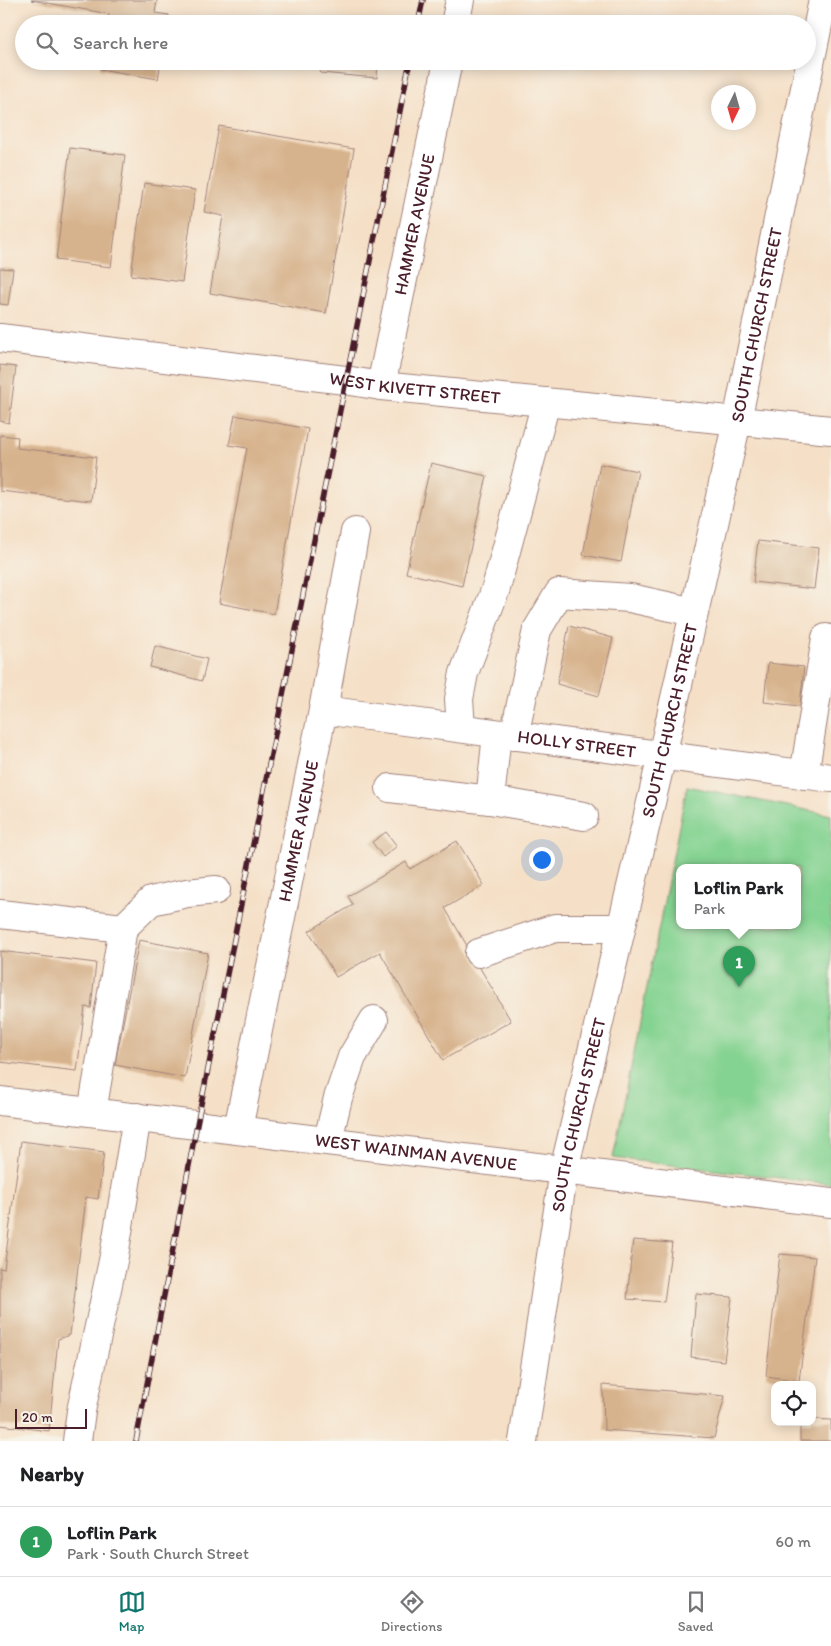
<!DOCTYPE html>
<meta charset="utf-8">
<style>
body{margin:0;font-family:Itim,sans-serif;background:#f2f2f2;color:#202124}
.controls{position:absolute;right:15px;bottom:15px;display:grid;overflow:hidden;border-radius:10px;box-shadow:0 2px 12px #0003}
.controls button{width:45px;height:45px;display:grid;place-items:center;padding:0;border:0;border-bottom:1px solid #e0e0e0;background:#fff;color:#202124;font:25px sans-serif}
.compass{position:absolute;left:711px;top:85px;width:45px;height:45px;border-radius:50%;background:#fff;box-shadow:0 2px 12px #0003;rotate:185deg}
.scale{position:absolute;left:15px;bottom:12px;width:72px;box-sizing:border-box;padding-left:5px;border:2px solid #4a1f2b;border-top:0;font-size:14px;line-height:18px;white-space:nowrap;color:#4a1f2b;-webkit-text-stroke:4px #f7f3e8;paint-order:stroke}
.you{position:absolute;left:541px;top:859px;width:18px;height:18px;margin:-12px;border:4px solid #fff;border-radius:50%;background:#1a73e8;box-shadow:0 0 0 8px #1a73e833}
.badge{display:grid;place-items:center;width:32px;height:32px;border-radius:50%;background:#0f766e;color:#fff;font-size:16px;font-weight:700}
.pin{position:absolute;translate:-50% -41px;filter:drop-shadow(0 1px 2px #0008)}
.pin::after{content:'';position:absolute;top:26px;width:18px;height:15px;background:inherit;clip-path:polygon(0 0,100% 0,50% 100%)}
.popup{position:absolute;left:676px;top:864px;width:125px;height:65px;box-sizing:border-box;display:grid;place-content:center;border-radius:10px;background:#fff;filter:drop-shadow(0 1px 4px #0005);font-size:16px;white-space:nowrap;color:#757577}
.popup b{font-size:19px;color:#202124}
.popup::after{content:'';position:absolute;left:50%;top:100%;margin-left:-10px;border:10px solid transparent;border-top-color:#fff}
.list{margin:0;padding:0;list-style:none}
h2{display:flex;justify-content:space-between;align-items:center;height:65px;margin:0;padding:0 20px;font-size:21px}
h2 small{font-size:16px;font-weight:400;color:#757577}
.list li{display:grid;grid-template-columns:32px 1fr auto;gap:15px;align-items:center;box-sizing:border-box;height:70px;padding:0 20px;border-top:1px solid #e0e0e0}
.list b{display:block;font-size:19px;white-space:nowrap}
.list p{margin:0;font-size:16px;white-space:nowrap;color:#757577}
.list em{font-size:16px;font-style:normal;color:#757577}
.icon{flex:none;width:28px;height:28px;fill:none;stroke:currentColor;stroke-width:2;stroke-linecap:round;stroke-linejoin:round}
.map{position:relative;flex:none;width:831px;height:1441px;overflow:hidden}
.search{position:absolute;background:#fff;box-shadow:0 2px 12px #0003;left:15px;right:15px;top:15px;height:55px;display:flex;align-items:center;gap:12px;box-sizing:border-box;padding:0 18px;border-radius:28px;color:#757577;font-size:19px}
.sheet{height:135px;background:#fff}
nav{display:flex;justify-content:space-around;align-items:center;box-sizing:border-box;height:70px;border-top:1px solid #e0e0e0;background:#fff;font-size:14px;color:#757577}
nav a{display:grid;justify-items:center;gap:2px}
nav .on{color:#0f766e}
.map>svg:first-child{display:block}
.green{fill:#85d392;stroke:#68795e;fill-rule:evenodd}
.building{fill:#d7b38d}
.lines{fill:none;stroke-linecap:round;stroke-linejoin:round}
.minor-casing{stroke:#a08079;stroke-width:30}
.minor{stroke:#fff;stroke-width:28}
.rail-casing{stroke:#4a1f2b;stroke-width:5.5}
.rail{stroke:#f7f3e8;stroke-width:4;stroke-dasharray:11;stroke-linecap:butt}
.labels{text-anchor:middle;stroke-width:4;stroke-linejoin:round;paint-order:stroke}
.street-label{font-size:18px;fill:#4a1f2b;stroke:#f7f3e8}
</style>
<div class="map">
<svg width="831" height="1441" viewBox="0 0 831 1441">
<rect width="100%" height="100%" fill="#f7f3e8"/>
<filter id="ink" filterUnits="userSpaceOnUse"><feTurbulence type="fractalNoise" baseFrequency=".02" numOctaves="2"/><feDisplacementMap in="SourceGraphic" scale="10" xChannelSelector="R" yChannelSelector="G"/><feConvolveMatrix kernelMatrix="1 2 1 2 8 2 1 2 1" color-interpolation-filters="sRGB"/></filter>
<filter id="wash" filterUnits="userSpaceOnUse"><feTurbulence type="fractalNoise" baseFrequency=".0096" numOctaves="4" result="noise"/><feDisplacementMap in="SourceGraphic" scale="20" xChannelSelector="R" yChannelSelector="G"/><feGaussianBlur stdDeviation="1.12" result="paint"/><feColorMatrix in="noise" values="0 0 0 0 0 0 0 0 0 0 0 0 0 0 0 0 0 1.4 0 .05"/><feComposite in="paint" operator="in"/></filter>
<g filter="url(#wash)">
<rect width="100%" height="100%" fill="#f5e0c7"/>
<!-- green -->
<path class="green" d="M687 786 831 815V1184L613 1158ZM680 868H798V926H680Z"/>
<g id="blocks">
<!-- building -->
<path class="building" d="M31 0H157L155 13 169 15 168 24H108L109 14Z
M101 61H161L158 79 100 69Z
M321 61H378L377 78 320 73Z
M219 126 354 149 326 313 210 293 223 216 204 212Z
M70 148 125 155 111 267 56 260Z
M144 183 195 190 182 282 131 275Z
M0 268 13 269 8 305 0 304Z
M0 365 16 367 9 423 0 421Z
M235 415 308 429 274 614 219 603 247 448 229 445Z
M0 435 18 437 17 448 96 457 91 501 0 491Z
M431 463 487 476 462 586 406 573Z
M600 464 638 471 621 562 583 555Z
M758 541 819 548 814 589 753 582Z
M569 626 613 638 599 696 557 684Z
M155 646 207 659 202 681 150 667Z
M768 663 804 667 800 706 764 702Z
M386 832 397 846 383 857 372 842Z
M457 841 484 885 445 908 511 1021 443 1060 380 952 336 977 309 931 353 905 348 896 406 862 410 869Z
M139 940 208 953 185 1078 115 1065Z
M0 951 96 963 91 1008 85 1007 77 1071 0 1062Z
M21 1141 104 1152 98 1199 86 1197 70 1335 58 1339 49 1431 0 1425V1268L4 1269Z
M633 1240 672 1243 664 1302 627 1299Z
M780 1254 815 1257 799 1381 766 1376Z
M696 1294 732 1297 724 1361 691 1357Z
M603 1385 725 1396 714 1438 604 1430Z
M812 1419 831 1420V1441H800V1422H812Z"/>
</g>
</g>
<g filter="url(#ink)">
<use href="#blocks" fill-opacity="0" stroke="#a08079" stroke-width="1"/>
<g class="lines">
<!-- minor casing -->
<g class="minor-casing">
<g id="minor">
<path d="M455 24 460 0"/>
<path id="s1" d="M0 338 345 380 381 386 831 430"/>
<path id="s2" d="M381 386 448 61"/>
<path id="s3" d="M323 710 831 778"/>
<path d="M461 728 459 699 464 673 496 588 546 402"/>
<path d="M514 736 537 630 559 593 630 598 694 612"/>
<path d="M804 775 826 638"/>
<path d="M390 788 490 800 497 734"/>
<path d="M490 800 584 816"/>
<path d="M0 914 123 928 151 901 187 893 216 890"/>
<path d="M479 953 555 928H621"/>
<path id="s4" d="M0 1101 831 1203"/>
<path d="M92 1112 123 928"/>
<path id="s5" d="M238 1129 323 710 355 532"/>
<path d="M328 1140 338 1098 352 1057 374 1020"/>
<path d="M77 1441 81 1411 114 1256 137 1117"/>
<path id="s6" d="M523 1441 564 1170 662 756 737 421 823 0"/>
</g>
</g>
<!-- minor -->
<use href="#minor" class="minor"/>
<!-- rail casing -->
<g class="rail-casing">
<path id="rail" d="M418 24 423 0
M136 1441 197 1124 410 61"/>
</g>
<!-- rail -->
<use href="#rail" class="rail"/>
</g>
</g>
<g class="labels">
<!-- street labels -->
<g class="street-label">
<text dy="6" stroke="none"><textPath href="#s2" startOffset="165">HAMMER AVENUE</textPath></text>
<text dy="6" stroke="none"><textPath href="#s6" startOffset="1141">SOUTH CHURCH STREET</textPath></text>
<text dy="6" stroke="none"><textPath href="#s1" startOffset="418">WEST KIVETT STREET</textPath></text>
<text dy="6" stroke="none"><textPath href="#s6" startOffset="736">SOUTH CHURCH STREET</textPath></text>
<text dy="6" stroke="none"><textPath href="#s3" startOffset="256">HOLLY STREET</textPath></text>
<text dy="6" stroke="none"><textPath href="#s5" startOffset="304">HAMMER AVENUE</textPath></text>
<text dy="6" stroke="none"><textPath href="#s6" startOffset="331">SOUTH CHURCH STREET</textPath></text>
<text dy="6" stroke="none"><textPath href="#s4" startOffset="419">WEST WAINMAN AVENUE</textPath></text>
</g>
</g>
</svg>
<div class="controls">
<button><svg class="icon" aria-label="locate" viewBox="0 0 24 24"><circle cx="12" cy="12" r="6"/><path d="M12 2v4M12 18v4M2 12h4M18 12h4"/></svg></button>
</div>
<svg class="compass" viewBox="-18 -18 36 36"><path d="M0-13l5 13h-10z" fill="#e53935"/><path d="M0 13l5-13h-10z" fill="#757577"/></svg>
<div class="scale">20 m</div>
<div class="you"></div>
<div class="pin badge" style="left:739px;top:987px;background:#2e9e5b">1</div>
<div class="popup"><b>Loflin Park</b>Park</div>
<div class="search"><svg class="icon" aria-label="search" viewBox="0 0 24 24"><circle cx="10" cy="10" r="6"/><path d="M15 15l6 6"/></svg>Search here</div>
</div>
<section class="sheet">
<h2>Nearby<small></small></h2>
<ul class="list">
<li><span class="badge" style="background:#2e9e5b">1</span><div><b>Loflin Park</b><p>Park · South Church Street</p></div><em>60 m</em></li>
</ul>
</section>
<nav>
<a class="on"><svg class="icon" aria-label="map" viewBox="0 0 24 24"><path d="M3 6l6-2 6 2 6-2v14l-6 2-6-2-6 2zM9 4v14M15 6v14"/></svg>Map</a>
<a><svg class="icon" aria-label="directions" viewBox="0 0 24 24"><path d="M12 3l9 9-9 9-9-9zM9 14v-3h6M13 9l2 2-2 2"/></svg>Directions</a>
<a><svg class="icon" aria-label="saved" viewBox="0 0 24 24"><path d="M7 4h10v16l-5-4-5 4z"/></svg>Saved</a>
</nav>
